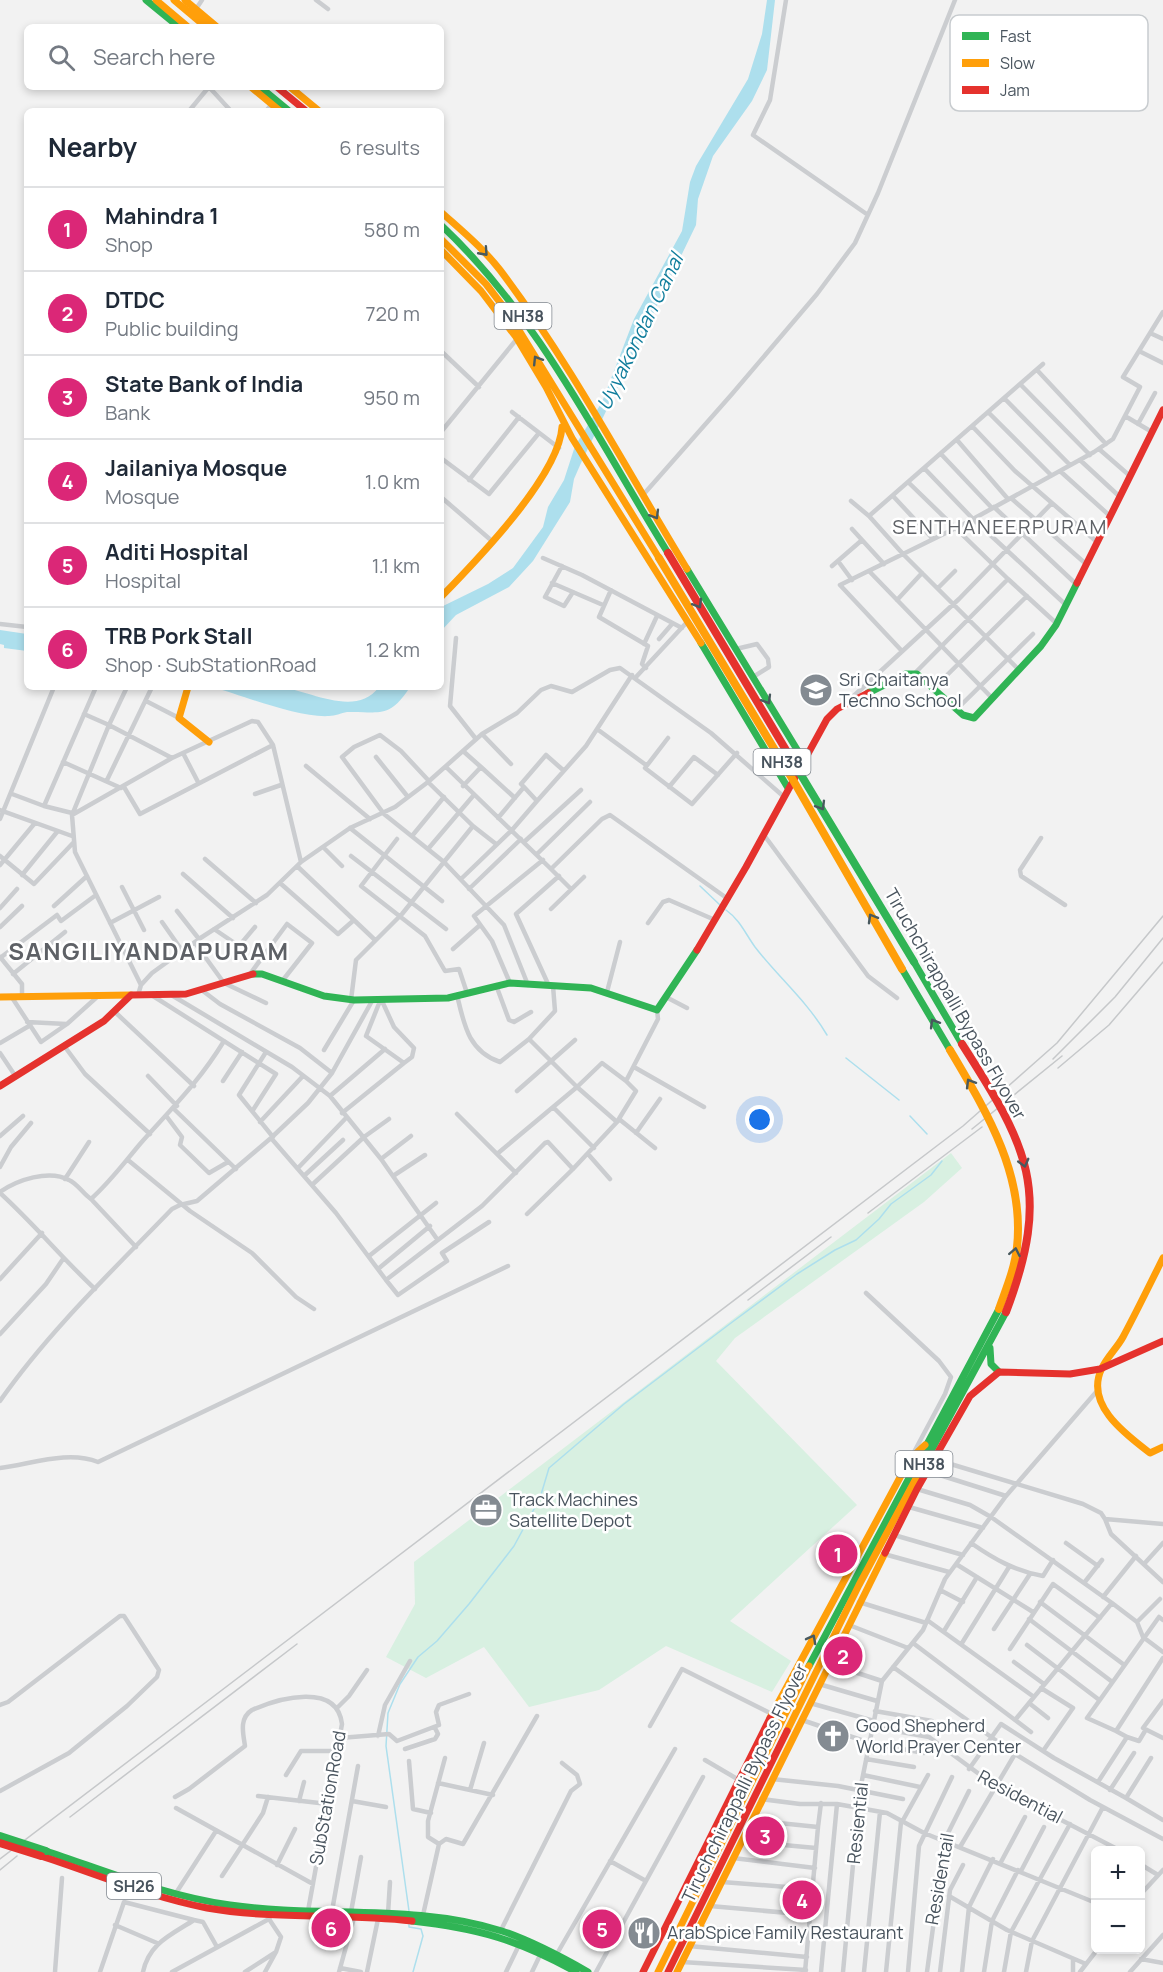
<!DOCTYPE html>
<meta charset="utf-8">
<style>
body{margin:0;font-family:Manrope,sans-serif;background:#f6f6f7;color:#1f2937}
.controls{position:absolute;right:18px;bottom:18px;display:grid;overflow:hidden;border-radius:9px;box-shadow:0 3px 9px #0003}
.controls button{width:54px;height:54px;display:grid;place-items:center;padding:0;border:0;border-bottom:2px solid #e0e1e3;background:#fff;color:#1f2937;font:30px sans-serif}
.you{position:absolute;left:760px;top:1120px;width:21px;height:21px;margin:-15px;border:4px solid #fff;border-radius:50%;background:#1a73e8;box-shadow:0 0 0 9px #1a73e833}
.badge{display:grid;place-items:center;width:39px;height:39px;border-radius:50%;background:#db2777;color:#fff;font-size:20px;font-weight:700}
.pin{position:absolute;translate:-50% -50%;border:3px solid #fff;box-shadow:0 2px 6px #0006}
.list{margin:0;padding:0;list-style:none}
h2{display:flex;justify-content:space-between;align-items:center;height:78px;margin:0;padding:0 24px;font-size:26px}
h2 small{font-size:20px;font-weight:400;color:#747a83}
.list li{display:grid;grid-template-columns:39px 1fr auto;gap:18px;align-items:center;box-sizing:border-box;height:84px;padding:0 24px;border-top:2px solid #e0e1e3}
.list b{display:block;font-size:22px;white-space:nowrap}
.list p{margin:0;font-size:20px;white-space:nowrap;color:#747a83}
.list em{font-size:20px;font-style:normal;color:#747a83}
.icon{flex:none;width:33px;height:33px;fill:none;stroke:currentColor;stroke-width:2;stroke-linecap:round;stroke-linejoin:round}
.map{position:relative;flex:none;width:1163px;height:1972px;overflow:hidden}
.search{position:absolute;background:#fff;box-shadow:0 3px 9px #0003;left:24px;top:24px;width:420px;height:66px;display:flex;align-items:center;gap:15px;box-sizing:border-box;padding:0 21px;border-radius:9px;color:#747a83;font-size:22px}
.panel{position:absolute;background:#fff;box-shadow:0 3px 9px #0003;left:24px;top:108px;width:420px;height:582px;border-radius:9px}
.map>svg:first-child{display:block}
.green{fill:#d8f0e1}
.water{fill:#addfed}
.lines{fill:none;stroke-linecap:round;stroke-linejoin:round}
.stream{stroke:#addfed;stroke-width:1.5}
.street{stroke:#cbcdd0;stroke-width:4.5}
.fast{stroke:#30b455;stroke-width:7}
.slow{stroke:#ff9f0a;stroke-width:7}
.jam{stroke:#e5322d;stroke-width:7}
.rail{stroke:#c6c8ca;stroke-width:1.5}
.fast-bridge{stroke:#30b455;stroke-width:8}
.slow-bridge{stroke:#ff9f0a;stroke-width:8}
.jam-bridge{stroke:#e5322d;stroke-width:8}
.oneway{stroke:#48595e}
.labels{text-anchor:middle;stroke-width:5;stroke-linejoin:round;paint-order:stroke}
.shield{fill:#fff;stroke:#80878e;stroke-width:1.5}
.shield-label{font-size:16px;font-weight:bold;fill:#49545e}
.poi-label{font-size:18px;fill:#49545e;stroke:#fff;text-anchor:start}
.street-label{font-size:18px;fill:#49545e;stroke:#fff}
.water-label{font-size:20px;font-style:italic;fill:#107d9c;stroke:#fff}
.neighbourhood-label{font-size:20px;letter-spacing:1.5px;fill:#5e6166;stroke:#fff}
.district-label{font-size:24px;font-weight:bold;letter-spacing:1.5px;fill:#5e6166;stroke:#fff}
.key{fill:#fff;stroke:#c8cccf;stroke-width:1.5}
.key-label{font-size:16px;fill:#49545e}
</style>
<div class="map">
<svg width="1163" height="1972" viewBox="0 0 1163 1972">
<rect width="100%" height="100%" fill="#f2f2f2"/>
<!-- green -->
<path class="green" d="M951 1153 962 1168 924 1202 735 1338 716 1361 857 1505 730 1621 791 1661 772 1692 666 1646 599 1690 529 1707 484 1647 426 1678 386 1657 415 1604 414 1562Z"/>
<!-- water -->
<path class="water" d="M767 0H775L767 70 752 101 713 156 698 199 696 225 581 463 574 479 570 502 533 561 509 587 456 615 441 631V607L488 584 513 568 543 527 548 507 564 480 575 446 602 402 634 319 682 231 690 182 696 166 748 79 762 34Z
M0 630 27 634V651L4 648V645L0 644Z
M213 687C234 687 256 686 278 687 308 689 355 719 379 687H410C389 720 379 711 347 712 341 713 335 716 329 716 299 718 243 696 213 687Z"/>
<g class="lines">
<!-- stream -->
<path class="stream" d="M700 886 720 905
M726 910C740 920 745 933 755 947 778 977 807 1001 827 1035
M846 1058 899 1100
M910 1116 927 1134
M409 1911 386 1746 388 1713 400 1684 418 1657 437 1641 469 1604 514 1546 540 1498 549 1468 624 1404 731 1323 797 1274 835 1250 856 1240 879 1219 891 1204 931 1175 942 1161
M409 1922V1927L421 1929 423 1936 413 1972"/>
<!-- street -->
<path class="street" d="M316 0 328 9
M786 0 770 100 753 135 868 215
M196 9 202 0
M209 87 231 111
M189 111 208 88
M266 111 272 104
M1150 333 1163 339
M441 351 479 387
M1139 351 1163 363
M1037 370 1106 444
M1021 385 1090 455
M1005 399 1070 465
M512 412 559 448
M989 413 1051 475
M1125 416 1152 432
M1138 424 1155 393
M972 426 1015 471 1097 542
M441 432 516 340
M957 440 1008 499
M1099 449 1130 476
M941 454 992 508
M441 458 489 494 539 433
M1080 460 1120 497
M924 468 973 519 1066 605
M1060 471 1110 516
M469 480 519 417
M908 482 1008 579
M643 495 732 394 817 294 855 243 878 193 955 0
M893 496 933 539
M441 497 492 541
M1011 498 1086 564
M851 501 869 516 903 554 1019 670
M994 507 1076 584
M869 516 1043 364
M852 529 884 564
M543 558 582 575 682 628
M838 561 852 580
M562 566 545 597 564 606 573 592
M832 566 862 540
M869 571 992 698
M552 583 603 605
M938 588 955 571
M611 590 599 617 648 646 642 664 646 668
M897 600 922 573
M0 624 27 627
M456 638 450 706 476 739
M659 639 672 624
M644 644 657 616
M736 649 757 644 768 659 769 667 753 677
M901 650 840 585 964 524 1094 452 1113 439 1140 387 1123 377 1163 312
M914 674 1008 579 1056 623
M636 677 688 621
M934 688 1027 596
M146 701 179 718
M846 703 959 599 1052 503
M957 709 1033 634
M84 714 109 725 127 687
M597 729 646 765
M482 734 511 764
M668 738 645 768 692 804 737 753
M183 753 198 782
M376 757 408 797
M63 762 121 788
M306 766 370 819
M446 767 551 869
M481 767 515 798
M107 780 152 687
M429 781 401 751 380 735 354 747 342 757 384 814 444 862 504 925 528 985
M463 786 481 767 463 751
M124 787 140 814 273 745
M524 787 537 801 586 746 632 675
M669 787 694 757 718 775
M12 794 44 806 96 687
M255 794 281 785
M44 806 72 813
M0 810 72 836
M72 815 109 725 172 758
M498 818 524 787 521 784 546 755 563 770
M0 819 54 687
M473 826 496 844
M350 828 442 901
M764 835 868 976 897 998
M412 836 444 797
M1041 838 1020 870 1021 876 1065 905
M397 839 361 886 425 936 445 971 459 969 467 993
M524 842 581 790
M323 847 342 866
M428 849 473 796
M537 854 590 802
M0 856 34 884 73 843
M351 856 446 929
M205 859 256 903
M0 865 35 823
M297 866 375 940
M183 874 233 918
M22 875 57 832
M461 879 512 830 537 801
M280 883 338 934 354 920
M122 887 144 930
M469 889 521 839
M571 889 551 869 602 819 610 815 728 899
M54 906 87 876
M0 908 17 889
M551 909 584 877
M177 911 199 939
M162 922 183 952
M110 923 159 897
M648 923 663 902 669 900 715 920
M0 927 22 906
M214 929 239 946 255 927
M195 943 224 983 266 1003
M453 949 480 925
M0 957 22 984V996
M0 958 57 915 61 921 96 895
M13 974 65 932
M250 974 287 924 312 943 283 980
M510 983 492 941 474 916 543 860
M141 985 152 973 199 939 267 895 301 862 350 828 395 807 428 782 482 734 517 713 541 690 551 686 572 692 610 670 620 668 711 733 783 796
M496 985 509 1020 514 1022 531 1012
M549 986 516 914 559 876
M553 986 555 1011 529 1039 577 1087 602 1063 626 1081 658 1019 657 1010
M203 991 220 1004 300 1048 332 1073
M607 992 620 942
M138 995 141 985 75 852 72 815 172 758 252 721 258 722 273 745 301 862
M457 995C464 1024 468 1051 500 1062L529 1039
M11 996 41 1042 67 1024 97 997
M153 996 276 1074 253 1110
M173 996 292 1067 330 1096 381 1159 437 1239
M666 997 687 1008
M351 1000 356 960 402 914 473 826 428 782
M382 1001 394 1027 414 1048 412 1057 404 1063
M115 1012 194 1086
M27 1022 66 1024
M0 1043 29 1026
M65 1047 85 1074 150 1134
M324 1050 354 1000
M266 1052 239 1095 273 1137
M0 1053 16 1077
M634 1067 704 1107
M148 1076 177 1106
M223 1081 242 1052
M517 1091 575 1040
M330 1096 385 1049
M553 1107 594 1148
M174 1109 236 1169
M342 1113 404 1063 366 1036 380 1001
M457 1114 516 1173
M167 1117 182 1137 180 1145 209 1173 228 1162
M619 1119 655 1148
M260 1122 303 1076
M636 1133 660 1099
M0 1136 23 1116
M271 1138 308 1103 332 1073 372 1001
M497 1154 577 1087 617 1122 636 1091 626 1081
M588 1154 610 1179
M381 1159 411 1136
M128 1160 190 1211 252 1253 296 1297 314 1309
M0 1167 11 1147 31 1123
M298 1168 346 1118
M305 1175 343 1140
M393 1176 425 1155
M65 1179 89 1142
M313 1184 364 1137 389 1119
M0 1192C17 1180 49 1169 69 1180 78 1184 83 1194 91 1199 110 1182 124 1163 140 1144 172 1108 199 1082 224 1041
M0 1193C34 1224 62 1258 95 1289
M91 1199 136 1247
M527 1214 573 1169
M369 1256 436 1203
M378 1269 430 1226
M0 1279 42 1233
M386 1280 398 1295 447 1261 442 1253 489 1222
M866 1293 939 1361 951 1377 945 1394 913 1454
M0 1334 46 1284 63 1259
M0 1401C48 1332 114 1269 172 1209L180 1205 197 1201 271 1138 336 1213 386 1280 482 1206 545 1143 548 1142 573 1169 617 1122
M934 1459 1083 1504 1101 1513 1105 1519 1163 1524
M0 1468C32 1464 68 1450 98 1462L508 1266
M927 1471 1006 1496
M917 1489 970 1505 991 1517 1112 1603 1034 1697 927 1620
M909 1507 983 1528
M1105 1519 1111 1534 1163 1582
M894 1535 963 1555
M971 1543C994 1559 1015 1571 1043 1576L1053 1560
M1066 1543 1098 1566
M884 1554 949 1572
M956 1564 1033 1612
M1144 1564 1163 1543
M1084 1583 1102 1560
M940 1590 963 1602
M1103 1597 1136 1556
M859 1602 926 1623
M1040 1602 1123 1664
M1112 1603 1137 1622 1160 1599
M1029 1619 1111 1681
M1163 1620 1159 1617 1087 1718 1116 1731 1163 1658
M1137 1622 1143 1637 1163 1652
M849 1625 908 1648
M994 1629 1030 1574
M944 1631 977 1577
M913 1643 1031 1732
M962 1643 1009 1567
M1027 1645 1098 1699
M1010 1649 1053 1584 1100 1618
M1014 1662 1044 1684
M830 1664 882 1681
M893 1667 1015 1754 1090 1800 1163 1839
M819 1684 877 1701
M1041 1688 1073 1708 1043 1751
M1163 1701 1143 1728 1163 1738
M810 1703 874 1721
M1029 1703 1048 1718
M0 1705 8 1702 120 1616H124L159 1670 157 1677 127 1706 69 1753 0 1791
M337 1708 349 1696 367 1670
M875 1711 932 1721
M802 1720 870 1743 924 1753
M1015 1720 1034 1697
M650 1726 682 1669 772 1714
M874 1727 929 1737 994 1785 1119 1850
M378 1736 385 1705 410 1661
M1127 1737 1139 1741 1145 1731
M340 1738 389 1734 397 1741 439 1725 436 1712 439 1705 469 1694
M405 1749 435 1739 438 1734 435 1728
M1151 1758 1126 1798 1163 1820
M866 1759 914 1767
M705 1760 739 1780
M409 1761 413 1809 431 1813
M969 1769 1001 1724 1054 1758 1126 1798
M286 1775 301 1751H337
M863 1775 920 1787
M772 1779 838 1786 903 1799
M1098 1782 1127 1737 1116 1731
M438 1783 493 1795
M470 1790 484 1743
M1110 1790 1134 1753
M258 1796 328 1804
M175 1797 189 1789 245 1746C243 1733 239 1718 252 1710 279 1698 337 1682 342 1724L308 1911
M761 1799 800 1804H837L887 1813 924 1833 1096 1903
M299 1801 304 1782
M352 1801 386 1807
M176 1808 313 1884
M751 1820 818 1827 805 1972
M902 1822 928 1775
M818 1827 821 1803
M741 1841 816 1848
M439 1844 446 1839 463 1844 537 1716
M960 1847 1015 1754
M733 1858 815 1868
M610 1861 646 1881
M1001 1862 1025 1817
M1140 1864 1158 1875
M277 1865 295 1829
M1021 1871 1044 1827
M222 1876 263 1813 268 1797
M722 1882 812 1889
M176 1893 216 1831
M1140 1895 1163 1870
M949 1896 1007 1930 1086 1964
M710 1906 811 1915
M332 1911 358 1766
M351 1912 361 1857
M388 1914 390 1882
M423 1915 439 1844 428 1837V1821L445 1758
M115 1925 157 1943
M699 1927 809 1937
M501 1930 571 1791 580 1784 577 1775 562 1763
M689 1946 807 1957
M558 1952 675 1749
M1073 1959V1972
M1141 1959 1163 1963
M682 1962 806 1970
M340 1968 361 1972
M55 1972 62 1878
M100 1972 124 1902 194 1920
M143 1972C149 1943 171 1935 194 1920L203 1922 217 1947
M172 1972 269 1919 272 1913
M245 1972 276 1952 281 1937 269 1919
M265 1972 276 1952
M339 1972 354 1918
M367 1972 378 1919
M506 1972 520 1943
M532 1972 542 1951
M596 1972 703 1777
M821 1972 837 1804
M843 1972 860 1790 882 1681 923 1630 945 1579 1006 1496 1097 1391
M864 1972 880 1812
M886 1972 901 1822
M908 1972 919 1846 952 1777
M927 1972 945 1839 969 1791
M940 1972 950 1890 963 1865
M962 1972 969 1907 993 1859
M984 1972 992 1921 1018 1870
M1004 1972 1011 1932 1070 1824
M1026 1972 1032 1941 1103 1807
M1080 1972 1097 1950
M1130 1972 1163 1935"/>
<!-- fast -->
<path class="fast" d="M146 0 179 27
M260 87 289 111
M441 225C539 317 598 440 668 553
M687 569 804 761
M701 643 788 788
M868 693 906 674H917L963 715 974 718 1041 646 1056 625 1077 583
M914 962 962 1044
M902 969 950 1050
M253 974H262L324 996 354 1000 448 998 510 983 591 988 657 1010 697 950
M990 1348 991 1364 999 1372
M919 1473 1006 1312
M809 1666 999 1309
M46 1851C106 1871 166 1896 230 1905 319 1918 415 1903 502 1931 532 1941 560 1956 588 1972
M412 1921C477 1928 519 1940 576 1972"/>
<!-- slow -->
<path class="slow" d="M156 0 188 27
M174 0 206 27
M185 0 217 27
M251 87 280 111
M290 87 319 111
M441 212C461 230 483 248 500 270 571 364 626 469 687 569
M441 239 486 284 509 314 659 558
M441 250 481 291 516 337 546 387 572 438 701 643
M441 597C476 561 559 476 562 427
M188 687 179 718 209 742
M0 997 131 995
M1163 1258C1150 1284 1137 1311 1123 1337 1117 1348 1107 1357 1102 1368 1084 1404 1125 1434 1150 1453L1163 1447
M770 1718 910 1459 925 1445
M787 1731 859 1585 919 1473
M658 1972 809 1666
M677 1972 885 1553"/>
<!-- jam -->
<path class="jam" d="M277 87 306 111
M1077 583 1163 410
M697 950 746 867 827 719 837 709 868 693
M0 1086 104 1021 131 995 186 994 253 974
M885 1553 917 1489 970 1396 999 1372 1070 1374 1100 1369 1163 1341
M41 1856C96 1874 150 1897 207 1908 274 1920 344 1913 412 1921
M643 1972 770 1718
M668 1972 787 1731"/>
<!-- rail -->
<path class="rail" d="M1053 1059 1115 997 1163 938
M1058 1068 1109 1025 1163 962
M972 1129 1062 1056
M868 1213 982 1127
M748 1300 831 1237
M70 1817 297 1644
M0 1859 963 1126 1057 1043 1163 916
M0 1870 17 1856"/>
<!-- fast-bridge -->
<path class="fast-bridge" d="M795 765 914 962
M0 1836 46 1851"/>
<!-- slow-bridge -->
<path class="slow-bridge" d="M659 558 793 780 902 969
M950 1050C986 1111 1025 1174 1017 1247 1015 1268 1006 1289 999 1309"/>
<!-- jam-bridge -->
<path class="jam-bridge" d="M668 553 795 765
M962 1044C1028 1147 1052 1191 1006 1312
M0 1843 41 1856"/>
</g>
<!-- one-way arrows -->
<defs><path id="oneway-chevron" d="M-2-3.5L2.5 0L-2 3.5" fill="none" stroke-width="1.6" stroke-linecap="round" stroke-linejoin="round" transform="scale(1.5)"/></defs>
<g class="oneway">
<use href="#oneway-chevron" transform="translate(484 252) rotate(48)"/>
<use href="#oneway-chevron" transform="translate(537 360) rotate(-122)"/>
<use href="#oneway-chevron" transform="translate(655 515) rotate(59)"/>
<use href="#oneway-chevron" transform="translate(698 604) rotate(59)"/>
<use href="#oneway-chevron" transform="translate(767 700) rotate(59)"/>
<use href="#oneway-chevron" transform="translate(821 806) rotate(59)"/>
<use href="#oneway-chevron" transform="translate(872 918) rotate(-120)"/>
<use href="#oneway-chevron" transform="translate(934 1023) rotate(-121)"/>
<use href="#oneway-chevron" transform="translate(970 1083) rotate(-121)"/>
<use href="#oneway-chevron" transform="translate(1024 1163) rotate(75)"/>
<use href="#oneway-chevron" transform="translate(1015 1252) rotate(-79)"/>
<use href="#oneway-chevron" transform="translate(812 1639) rotate(-62)"/>
</g>
<!-- icons -->
<defs>
<g id="school-disc" transform="scale(1.725)"><circle r="9.5" fill="#848b92" stroke="#fff"/><path d="M0-5L7-2L0 1L-7-2ZM-4 1L0 2.5L4 1V4Q0 6-4 4Z" fill="#fff"/></g>
<g id="office-disc" transform="scale(1.725)"><circle r="9.5" fill="#848b92" stroke="#fff"/><path d="M-6-3h4V-5.5h4V-3h4V5H-6ZM-1-4.5V-3h2v-1.5ZM-6 0V1H6V0Z" fill="#fff"/></g>
<g id="church-disc" transform="scale(1.725)"><circle r="9.5" fill="#848b92" stroke="#fff"/><path d="M-1.2-6h2.4v3.5h3.3v2.4h-3.3V6h-2.4V-.1h-3.3v-2.4h3.3Z" fill="#fff"/></g>
<g id="restaurant-disc" transform="scale(1.725)"><circle r="9.5" fill="#848b92" stroke="#fff"/><path d="M-5-6h1v4h1v-4h1v4h1v-4h1v5L-1.5 .5V6h-2V.5L-5-1ZM5-6V6H3V1.5H1.5Q1.5-4 5-6Z" fill="#fff"/></g>
</defs>
<g fill-rule="evenodd">
<use href="#school-disc" x="816" y="690"/>
<use href="#office-disc" x="486" y="1510"/>
<use href="#church-disc" x="833" y="1736"/>
<use href="#restaurant-disc" x="644" y="1933"/>
</g>
<g class="labels">
<!-- shield labels -->
<g class="shield">
<rect x="494.5" y="303" width="57" height="26" rx="4.5"/>
<rect x="753.5" y="749" width="57" height="26" rx="4.5"/>
<rect x="895.5" y="1451" width="57" height="26" rx="4.5"/>
<rect x="107" y="1873" width="54" height="26" rx="4.5"/>
</g>
<g class="shield-label">
<text x="523" y="322">NH38</text>
<text x="782" y="768">NH38</text>
<text x="924" y="1470">NH38</text>
<text x="134" y="1892">SH26</text>
</g>
<!-- poi labels -->
<g class="poi-label">
<text x="839" y="686">Sri Chaitanya<tspan x="839" dy="21">Techno School</tspan></text>
<text x="509" y="1506">Track Machines<tspan x="509" dy="21">Satellite Depot</tspan></text>
<text x="856" y="1732">Good Shepherd<tspan x="856" dy="21">World Prayer Center</tspan></text>
<text x="667" y="1939">ArabSpice Family Restaurant</text>
</g>
<!-- street labels -->
<g class="street-label">
<text transform="translate(955 1004) rotate(60)" y="6">Tiruchchirappalli Bypass Flyover</text>
<text transform="translate(745 1783) rotate(-64)" y="6">Tiruchchirappalli Bypass Flyover</text>
<text transform="translate(1020 1797) rotate(28)" y="6">Residential</text>
<text transform="translate(328 1798) rotate(-80)" y="6">SubStationRoad</text>
<text transform="translate(858 1823) rotate(-84)" y="6">Resiential</text>
<text transform="translate(940 1879) rotate(-80)" y="6">Residentail</text>
</g>
<!-- water labels -->
<g class="water-label">
<text transform="translate(640 332) rotate(-64)" y="7">Uyyakondan Canal</text>
</g>
<!-- neighbourhood labels -->
<g class="neighbourhood-label">
<text x="1000" y="534">SENTHANEERPURAM</text>
</g>
<!-- district labels -->
<g class="district-label">
<text x="149" y="960">SANGILIYANDAPURAM</text>
</g>
</g>
<!-- legend -->
<rect x="950" y="15" width="198" height="96" rx="9" class="key"/>
<rect x="962" y="32" width="27" height="8" fill="#30b455"/>
<rect x="962" y="59" width="27" height="8" fill="#ff9f0a"/>
<rect x="962" y="86" width="27" height="8" fill="#e5322d"/>
<g class="key-label">
<text x="1000" y="42">Fast</text>
<text x="1000" y="69">Slow</text>
<text x="1000" y="96">Jam</text>
</g>
</svg>
<div class="controls">
<button>+</button>
<button>−</button>
</div>
<div class="you"></div>
<div class="pin badge" style="left:838px;top:1554px">1</div>
<div class="pin badge" style="left:843px;top:1656px">2</div>
<div class="pin badge" style="left:765px;top:1836px">3</div>
<div class="pin badge" style="left:802px;top:1900px">4</div>
<div class="pin badge" style="left:602px;top:1929px">5</div>
<div class="pin badge" style="left:331px;top:1928px">6</div>
<div class="search"><svg class="icon" aria-label="search" viewBox="0 0 24 24"><circle cx="10" cy="10" r="6"/><path d="M15 15l6 6"/></svg>Search here</div>
<section class="panel">
<h2>Nearby<small>6 results</small></h2>
<ul class="list">
<li><span class="badge">1</span><div><b>Mahindra 1</b><p>Shop</p></div><em>580 m</em></li>
<li><span class="badge">2</span><div><b>DTDC</b><p>Public building</p></div><em>720 m</em></li>
<li><span class="badge">3</span><div><b>State Bank of India</b><p>Bank</p></div><em>950 m</em></li>
<li><span class="badge">4</span><div><b>Jailaniya Mosque</b><p>Mosque</p></div><em>1.0 km</em></li>
<li><span class="badge">5</span><div><b>Aditi Hospital</b><p>Hospital</p></div><em>1.1 km</em></li>
<li><span class="badge">6</span><div><b>TRB Pork Stall</b><p>Shop · SubStationRoad</p></div><em>1.2 km</em></li>
</ul>
</section>
</div>
